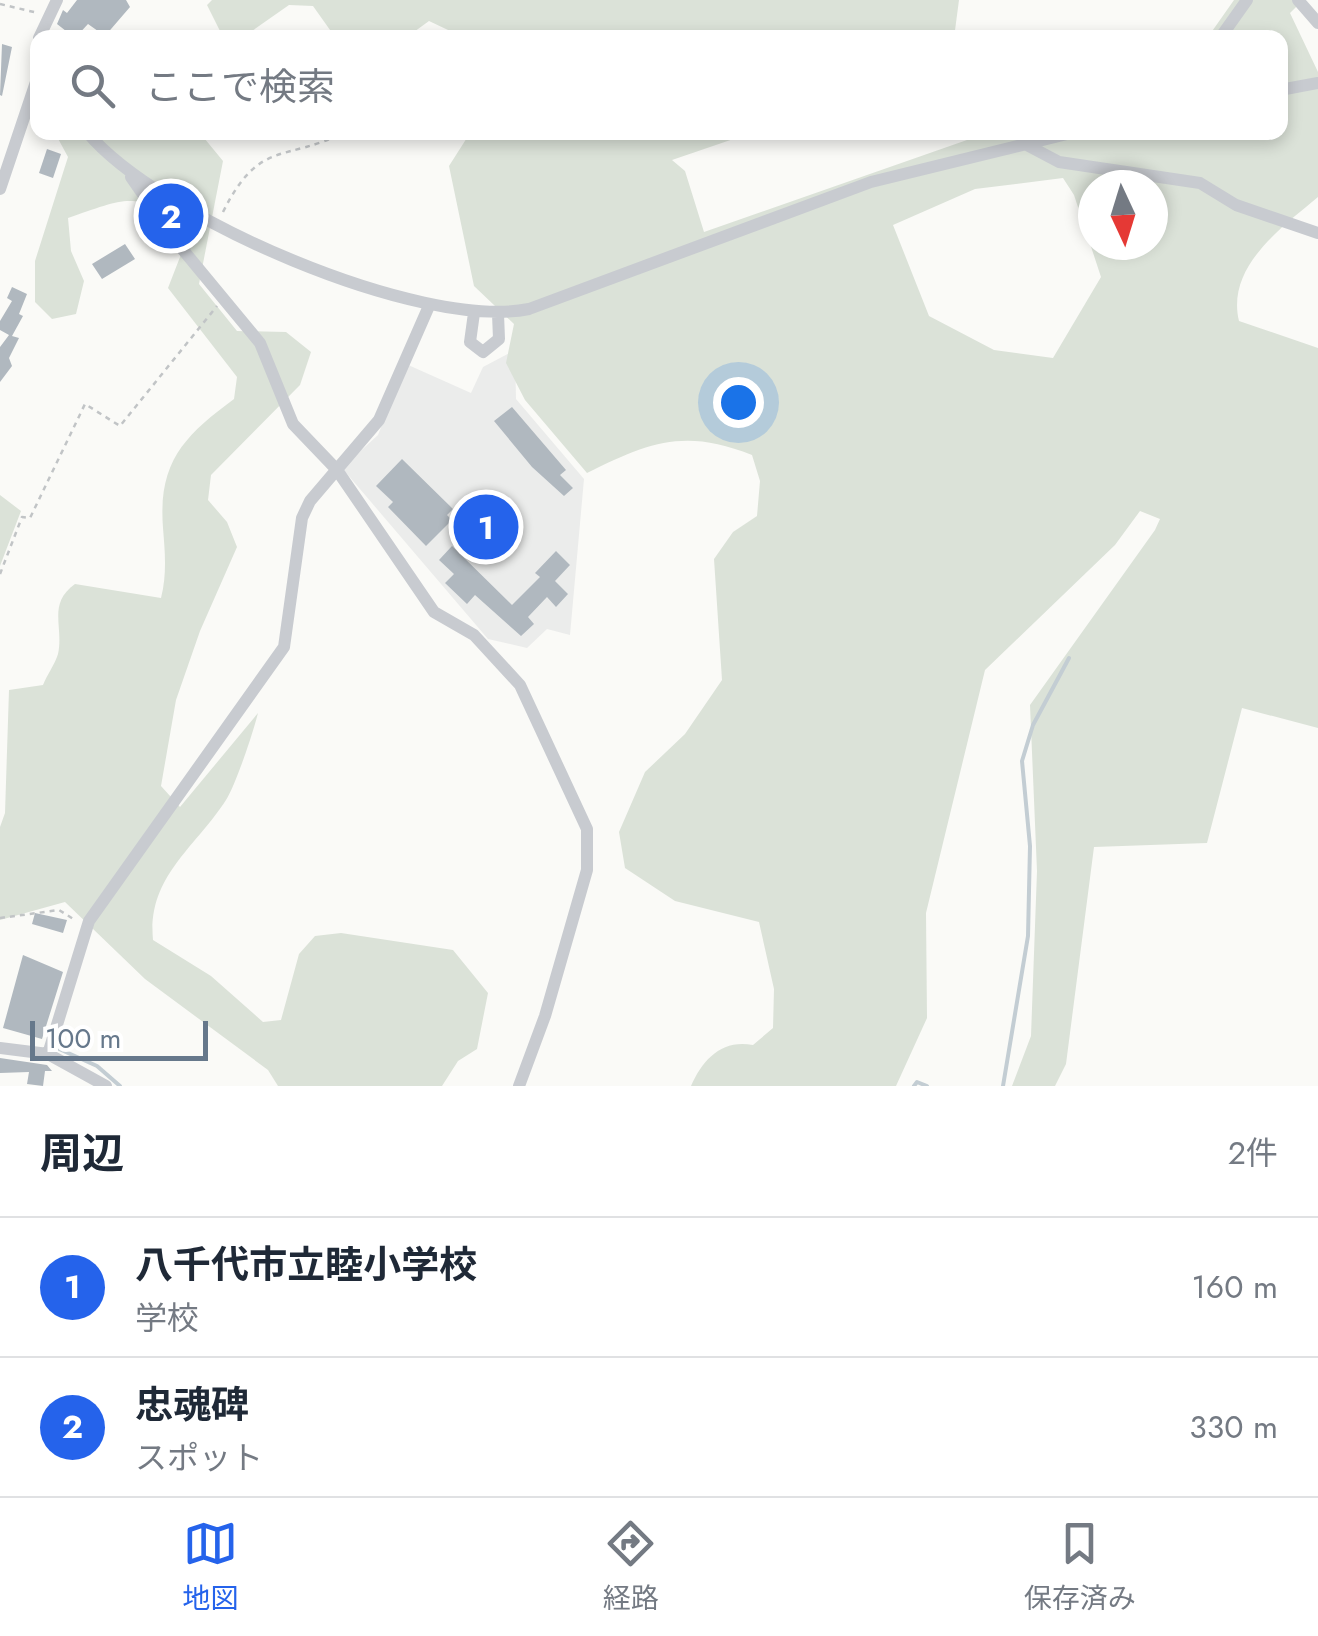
<!DOCTYPE html>
<html lang="ja">
<meta charset="utf-8">
<style>
body{margin:0;font-family:Jost,"Noto Sans JP",sans-serif;background:#f2f2f3;color:#1f2937}
.compass{position:absolute;left:1078px;top:170px;width:90px;height:90px;border-radius:50%;background:#fff;box-shadow:0 5px 15px #0003;rotate:176deg}
.scale{position:absolute;left:30px;bottom:25px;width:178px;box-sizing:border-box;padding-left:10px;border:5px solid #66788b;border-top:0;font-size:28px;line-height:35px;white-space:nowrap;color:#66788b;-webkit-text-stroke:8px #fff;paint-order:stroke}
.you{position:absolute;left:738px;top:402px;width:35px;height:35px;margin:-25px;border:8px solid #fff;border-radius:50%;background:#1a73e8;box-shadow:0 0 0 15px #1a73e833}
.badge{display:grid;place-items:center;width:65px;height:65px;border-radius:50%;background:#2563eb;color:#fff;font-size:32px;font-weight:700}
.pin{position:absolute;translate:-50% -50%;border:5px solid #fff;box-shadow:0 2px 10px #0006}
.list{margin:0;padding:0;list-style:none}
h2{display:flex;justify-content:space-between;align-items:center;height:130px;margin:0;padding:0 40px;font-size:42px}
h2 small{font-size:32px;font-weight:400;color:#747a83}
.list li{display:grid;grid-template-columns:65px 1fr auto;gap:30px;align-items:center;box-sizing:border-box;height:140px;padding:0 40px;border-top:2px solid #e0e1e3}
.list b{display:block;font-size:38px;white-space:nowrap}
.list p{margin:0;font-size:32px;white-space:nowrap;color:#747a83}
.list em{font-size:32px;font-style:normal;color:#747a83}
.icon{flex:none;width:55px;height:55px;fill:none;stroke:currentColor;stroke-width:2;stroke-linecap:round;stroke-linejoin:round}
.map{position:relative;flex:none;width:1318px;height:1086px;overflow:hidden}
.search{position:absolute;background:#fff;box-shadow:0 5px 15px #0003;left:30px;right:30px;top:30px;height:110px;display:flex;align-items:center;gap:25px;box-sizing:border-box;padding:0 35px;border-radius:20px;color:#747a83;font-size:38px}
.sheet{height:410px;background:#fff}
nav{display:flex;justify-content:space-around;align-items:center;box-sizing:border-box;height:140px;border-top:2px solid #e0e1e3;background:#fff;font-size:28px;color:#747a83}
nav a{display:grid;justify-items:center;gap:5px}
nav .on{color:#2563eb}
.map>svg:first-child{display:block}
.built{fill:#ebeceb}
.green{fill:#dbe2d8;fill-rule:evenodd}
.lines{fill:none;stroke-linecap:round;stroke-linejoin:round}
.stream{stroke:#c3cdd3;stroke-width:4}
.building{fill:#b0b8bf}
.path{stroke:#c1c4c6;stroke-width:2.5;stroke-dasharray:5 5;stroke-linecap:butt}
.minor{stroke:#c8cbd0;stroke-width:12}
</style>
<div class="map">
<svg width="1318" height="1086" viewBox="0 0 1318 1086">
<rect width="100%" height="100%" fill="#fafaf7"/>
<!-- built -->
<path class="built" d="M515 350 516 399 584 479 570 635 547 629 527 648 488 639 342 468 378 435 406 364 471 393 483 367Z"/>
<!-- green -->
<path class="green" d="M212 0H959L954 38H465L429 21 407 37H335L313 6 289 5 252 31 221 33 207 5Z
M1234 0H1303L1290 13 1318 72V197C1281 228 1226 267 1239 321L1318 348V728L1242 708 1207 843 1094 847 1066 1064 1055 1086H1012L1031 1036 1037 871 1030 705 1155 530 1160 519 1140 511 1115 545 985 670 926 913 927 1018 896 1086H691C703 1059 722 1039 753 1045L773 1028 774 989 759 922 675 901 625 868 619 832 645 772 685 734 722 680 714 559 733 532 757 516 760 481 752 455C685 428 649 442 587 473L525 400 506 363 514 324 474 286 449 166 470 133H751L672 160 685 171 704 232 987 133 1280 132V38L1208 37ZM1063 178 1074 195 1101 277 1053 358 994 350 929 316 893 225 975 189ZM1093 185H1153V245H1093Z
M79 132 200 133 223 161 199 284 237 331 286 332 311 352 300 385 211 475 208 500 227 522 237 547 200 631 176 700 161 786 180 807 258 713C253 733 236 784 226 800 195 848 147 877 153 940L211 976 263 1022 281 1020 299 954 315 936 341 933 453 950 488 993 477 1049 458 1061 442 1086H278L268 1070 145 979 65 902 0 920V827L5 813 9 690 43 685C47 675 55 664 58 654 64 627 47 604 75 584L161 598C167 574 165 553 163 528 158 462 184 436 234 399L237 377 168 288 187 239C142 187 129 197 68 218L71 251 84 281 76 314 52 319 35 302V261L68 157 55 133 71 139Z
M0 495 21 511 0 566Z"/>
<g class="lines">
<!-- stream -->
<path class="stream" d="M57 1048 97 1066 120 1086
M914 1086 917 1082 927 1086
M1003 1086 1028 936 1030 846 1022 761 1033 725 1069 658"/>
</g>
<!-- building -->
<path class="building" d="M77 0H126L130 7 105 36 88 24 75 38 57 24 63 10 67 13Z
M2 44 12 47 2 96 0 95Z
M47 149 61 154 53 178 39 173Z
M125 244 135 259 102 279 92 264Z
M12 287 27 294 19 314 23 316 12 336 19 338 9 358 12 366 0 382V347L9 335 0 330V321L12 301 7 298Z
M512 407 566 470 560 475 573 488 564 496 532 467 494 421Z
M402 459 453 509 447 515 452 520 426 546 388 507 393 502 376 486Z
M452 546 512 605 540 577 535 573 556 551 570 565 555 581 568 594 556 607 547 597 528 617 534 624 521 636 475 595 467 604 445 583 454 574 439 560Z
M35 913 67 920 63 933 32 924Z
M23 955 63 972 42 1039 3 1028Z
M0 1058 47 1065 52 1071H45L43 1086 27 1084 29 1072 0 1073Z"/>
<g class="lines">
<!-- path -->
<path class="path" d="M0 4 38 13
M223 212C260 138 284 163 345 132
M0 574 22 517 30 518 85 404 120 426 217 306
M0 918 59 910 75 920"/>
<!-- minor -->
<path class="minor" d="M1298 0 1318 23
M39 38 57 0
M1220 38 1247 0
M1280 90 1318 83
M87 132C157 217 420 331 529 309L871 182 1075 132
M1025 144 1059 162 1200 183 1236 205 1318 233
M131 177 174 239 260 343 293 424 337 470 434 612 474 635 520 685 587 829V870L545 1016 519 1086
M0 189 38 76
M474 313 470 342 483 352 499 339 498 314
M0 1048 48 1054 106 1086
M48 1054 89 921 284 647 302 518 310 501 379 420 429 306"/>
</g>
</svg>
<svg class="compass" viewBox="-18 -18 36 36"><path d="M0-13l5 13h-10z" fill="#e53935"/><path d="M0 13l5-13h-10z" fill="#747a83"/></svg>
<div class="scale">100 m</div>
<div class="you"></div>
<div class="pin badge" style="left:486px;top:527px">1</div>
<div class="pin badge" style="left:171px;top:216px">2</div>
<div class="search"><svg class="icon" aria-label="search" viewBox="0 0 24 24"><circle cx="10" cy="10" r="6"/><path d="M15 15l6 6"/></svg>ここで検索</div>
</div>
<section class="sheet">
<h2>周辺<small>2件</small></h2>
<ul class="list">
<li><span class="badge">1</span><div><b>八千代市立睦小学校</b><p>学校</p></div><em>160 m</em></li>
<li><span class="badge">2</span><div><b>忠魂碑</b><p>スポット</p></div><em>330 m</em></li>
</ul>
</section>
<nav>
<a class="on"><svg class="icon" aria-label="map" viewBox="0 0 24 24"><path d="M3 6l6-2 6 2 6-2v14l-6 2-6-2-6 2zM9 4v14M15 6v14"/></svg>地図</a>
<a><svg class="icon" aria-label="directions" viewBox="0 0 24 24"><path d="M12 3l9 9-9 9-9-9zM9 14v-3h6M13 9l2 2-2 2"/></svg>経路</a>
<a><svg class="icon" aria-label="saved" viewBox="0 0 24 24"><path d="M7 4h10v16l-5-4-5 4z"/></svg>保存済み</a>
</nav>
